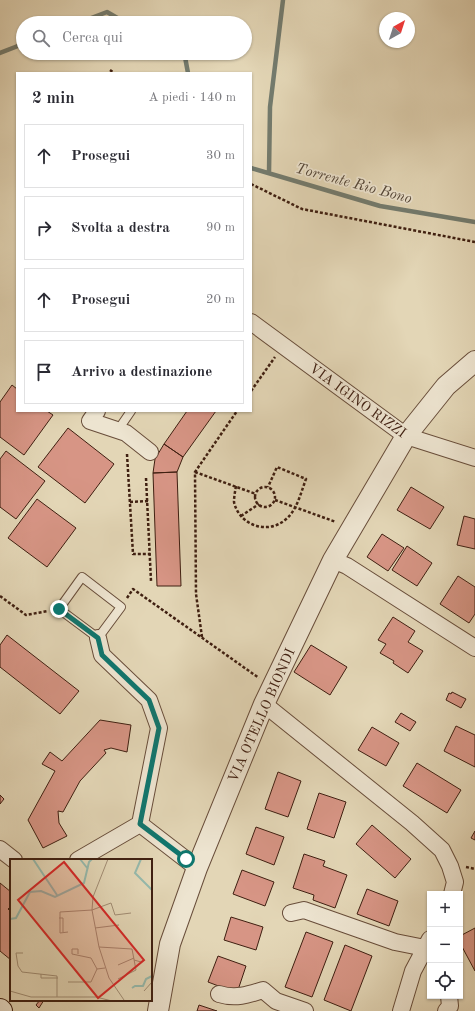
<!DOCTYPE html>
<html lang="it">
<meta charset="utf-8">
<style>
body{margin:0;font-family:"Old Standard TT",serif;background:#f7f7f7;color:#2b2b33}
.controls{position:absolute;right:12px;bottom:12px;display:grid;overflow:hidden;border-radius:0px;box-shadow:0 1px 3px #0004}
.controls button{width:36px;height:36px;display:grid;place-items:center;padding:0;border:0;border-bottom:1px solid #e1e1e2;background:#fff;color:#2b2b33;font:20px sans-serif}
.compass{position:absolute;left:379px;top:12px;width:36px;height:36px;border-radius:50%;background:#fff;box-shadow:0 1px 3px #0004;rotate:39deg}
.stop{position:absolute;width:12px;height:12px;margin:-9px;border:3px solid #0f766e;border-radius:50%;background:#fff}
.stop.end{background:#0f766e;border-color:#fff;box-shadow:0 1px 4px #0008}
.list{margin:0;padding:0;list-style:none}
h2{display:flex;justify-content:space-between;align-items:center;height:52px;margin:0;padding:0 16px;font-size:17px}
h2 small{font-size:13px;font-weight:400;color:#7c7c81}
.list li{display:grid;grid-template-columns:26px 1fr auto;gap:12px;align-items:center;box-sizing:border-box;height:64px;margin:0 8px 8px;padding:0 8px;border:1px solid #e1e1e2;border-radius:0px}
.list b{display:block;font-size:15px;white-space:nowrap}
.list em{font-size:13px;font-style:normal;color:#7c7c81}
.icon{flex:none;width:22px;height:22px;fill:none;stroke:currentColor;stroke-width:2;stroke-linecap:round;stroke-linejoin:round}
.map{position:relative;flex:none;width:475px;height:1011px;overflow:hidden}
.search{position:absolute;background:#fff;box-shadow:0 1px 3px #0004;left:16px;top:16px;width:236px;height:44px;display:flex;align-items:center;gap:10px;box-sizing:border-box;padding:0 14px;border-radius:22px;color:#7c7c81;font-size:15px}
.panel{position:absolute;background:#fff;box-shadow:0 1px 3px #0004;left:16px;top:72px;width:236px;height:340px;border-radius:0px}
.map>svg:first-child{display:block}
.lines{fill:none;stroke-linecap:round;stroke-linejoin:round}
.stream{stroke:#737b6e;stroke-width:4.5}
.building{fill:#d79585;stroke:#3f1f11}
.service-casing{stroke:#684d3a;stroke-width:10}
.minor-casing{stroke:#684d3a;stroke-width:18}
.tertiary-casing{stroke:#684d3a;stroke-width:22}
.secondary-casing{stroke:#3f1f11;stroke-width:24}
.path{stroke:#3f1f11;stroke-width:2.5;stroke-dasharray:3 2;stroke-linecap:butt}
.service{stroke:#ede4d0;stroke-width:8}
.minor{stroke:#ede4d0;stroke-width:16}
.tertiary{stroke:#ede4d0;stroke-width:20}
.secondary{stroke:#ede4d0;stroke-width:22}
.route{stroke:#0f766e;stroke-width:5}
.labels{text-anchor:middle;stroke-width:3.5;stroke-linejoin:round;paint-order:stroke}
.street-label{font-size:14px;fill:#3f1f11;stroke:#ede4d0}
.water-label{font-size:15px;font-style:italic;fill:#544638;stroke:#ede4d0}
.inset-river{fill:none;stroke:#95b9ac;stroke-width:2}
.inset-road{fill:none;stroke:#a18d74;stroke-width:1}
.view{fill:#d62828;fill-opacity:0.15;stroke:#d62828;stroke-width:2}
.inset-edge{fill:none;stroke:#3f1f11;stroke-width:2}
</style>
<div class="map">
<svg width="475" height="1011" viewBox="0 0 475 1011">
<rect width="100%" height="100%" fill="#e3d6b6"/>
<filter id="stains"><feTurbulence type="fractalNoise" baseFrequency=".005" numOctaves="4"/><feColorMatrix values="0 0 0 0 .2 0 0 0 0 .09 0 0 0 0 .02 0 0 0 .5 -.17"/></filter>
<radialGradient id="worn" r=".72"><stop offset=".6" stop-color="#630" stop-opacity="0"/><stop offset="1" stop-color="#630" stop-opacity=".3"/></radialGradient>
<g class="lines">
<!-- stream -->
<path class="stream" d="M78 23 107 12 126 23
M0 53 23 44
M177 53 185 57 188 73
M251 168 380 206 475 222
M269 173 270 107 283 0"/>
</g>
<!-- building -->
<path class="building" d="M12 385 17 389V411H47L53 415 24 455 0 437V402Z
M187 411H216L183 457 164 444Z
M68 428 114 464 85 503 38 467Z
M164 444 183 457 177 472 153 473 155 459Z
M6 451 45 481 16 519 0 507V459Z
M177 472 181 586H157L153 473Z
M411 487 444 507 430 529 397 510Z
M37 499 76 528 47 567 8 538Z
M464 516 475 519V549L457 545Z
M382 534 404 548 388 571 367 557Z
M407 546 432 563 417 586 392 570Z
M458 576 475 587V614L469 623 440 604Z
M393 617 415 631 408 642 423 651 408 673 393 663 394 661 380 653 386 644 378 640Z
M7 635 79 691 60 714 0 667V645Z
M311 645 347 667 330 695 294 672Z
M452 692 466 699 461 708 446 700 449 693 451 694Z
M401 713 416 722 410 731 395 722Z
M100 720 131 725 127 752 111 748 104 750 106 753 80 781 63 812 58 811 59 823 67 836 43 848 28 820 55 771 42 764 50 752 62 761Z
M456 726 475 735V767L444 751Z
M372 727 399 743 386 766 358 750Z
M417 763 461 790 447 813 403 786Z
M278 772 301 781 288 817 265 809Z
M319 793 346 802 334 838 307 829Z
M0 795 4 799 0 804Z
M372 825 411 859 395 878 356 844Z
M256 827 284 837 274 865 246 854Z
M475 831V840L471 838Z
M304 854 325 861 323 866 347 875 335 908 313 900 314 895 293 888Z
M242 870 274 882 265 906 233 894Z
M0 883 11 892V906L8 909 11 912V960L0 951Z
M367 889 398 901 389 926 357 914Z
M231 917 263 927 256 950 224 940Z
M475 928V971L460 943V936Z
M306 932 333 942 312 997 285 987Z
M345 945 372 956 351 1011 324 1000Z
M218 956 246 966 237 993 208 982Z
M40 1000H44L39 1008 36 1005Z
M199 1005 217 1011H197Z"/>
<g class="lines">
<!-- service casing -->
<g class="service-casing">
<path id="service" d="M118 430 131 411
M82 577 121 607 98 638 59 609Z"/>
</g>
<!-- minor casing -->
<g class="minor-casing">
<path id="minor" d="M251 322 406 436 475 458
M97 411 90 421 126 433 150 452
M333 560 347 566 475 648
M98 638 102 655 149 700 159 728 140 824 197 868
M264 704 412 823 442 850 450 866 455 882 452 894
M0 849 14 860
M78 860 140 824
M291 913 304 910 395 942 425 948
M219 994C235 999 248 995 263 990L276 1001 305 1011
M401 1011 413 971 430 939
M446 1011 450 1006 449 996"/>
</g>
<!-- tertiary casing -->
<g class="tertiary-casing">
<path id="tertiary" d="M158 1011 170 944 197 868 264 704 333 560 406 436 446 386 475 361"/>
</g>
<!-- secondary casing -->
<g class="secondary-casing">
<path id="secondary" d="M0 1010 1 1011"/>
</g>
<!-- path -->
<path class="path" d="M110 70 114 73
M251 184 302 209 475 242
M251 391 275 357
M127 454 133 554H150
M195 472 256 494
M146 478 151 581
M236 486C235 492 234 497 234 502 239 525 267 535 285 520 297 511 301 492 306 479L277 467 268 487
M255 497a10 10 0 1 1 20 0a10 10 0 1 1-20 0Z
M275 500 336 522
M130 502 148 501
M241 516 259 504
M0 596 26 615 48 611
M127 598 133 589 259 678
M202 637 196 594 195 472 237 411
M466 867 475 869"/>
<!-- service -->
<use href="#service" class="service"/>
<!-- minor -->
<use href="#minor" class="minor"/>
<!-- tertiary -->
<use href="#tertiary" class="tertiary"/>
<!-- secondary -->
<use href="#secondary" class="secondary"/>
</g>
<g class="lines">
<!-- route -->
<path class="route" d="M59 609 98 638 102 655 149 700 159 728 140 824 186 859"/>
</g>
<g class="labels">
<!-- street labels -->
<g class="street-label">
<text transform="translate(358 400) rotate(36)" y="5">VIA IGINO RIZZI</text>
<text transform="translate(261 715) rotate(-66)" y="5">VIA OTELLO BIONDI</text>
</g>
<!-- water labels -->
<g class="water-label">
<text transform="translate(354 183) rotate(15)" y="5">Torrente Rio Bono</text>
</g>
</g>
<!-- overview -->
<g transform="translate(10 859)">
<rect width="142" height="142" fill="#e3d6b6"/>
<path class="inset-river" d="M23 0 47 36M70 0 78 10M131 0 125 14 142 31M0 60 6 59 20 33 31 32 45 38 74 24 79 3 82 0M122 129 125 127H133L136 120 142 117"/>
<path class="inset-road" d="M98 0 83 38 82 51 89 88 99 119 114 141M49 59H53V73M85 69 109 66M58 73 50 74V53L82 51 101 44 105 56 121 54M89 88 122 90 126 111 108 120M13 94H6L8 107 12 113 47 117V138M68 95V90H62V95L81 99 87 110 95 109M124 101 131 103 127 107M108 106 124 99M31 115V119H48M58 123H81L87 110M0 132 21 138H86L102 142M134 132 142 123M105 142H119"/>
<path class="view" d="M54 3 134 101 88 139 8 41Z"/>
<rect width="142" height="142" class="inset-edge"/>
</g>
<rect width="100%" height="100%" filter="url(#stains)"/>
<rect width="100%" height="100%" fill="url(#worn)"/>
</svg>
<div class="controls">
<button>+</button>
<button>−</button>
<button><svg class="icon" aria-label="locate" viewBox="0 0 24 24"><circle cx="12" cy="12" r="6"/><path d="M12 2v4M12 18v4M2 12h4M18 12h4"/></svg></button>
</div>
<svg class="compass" viewBox="-18 -18 36 36"><path d="M0-13l5 13h-10z" fill="#e53935"/><path d="M0 13l5-13h-10z" fill="#7c7c81"/></svg>
<div class="stop" style="left:186px;top:859px"></div>
<div class="stop end" style="left:59px;top:609px"></div>
<div class="search"><svg class="icon" aria-label="search" viewBox="0 0 24 24"><circle cx="10" cy="10" r="6"/><path d="M15 15l6 6"/></svg>Cerca qui</div>
<section class="panel">
<h2>2 min<small>A piedi · 140 m</small></h2>
<ul class="list">
<li><svg class="icon" aria-label="ahead" viewBox="0 0 24 24"><path d="M12 20V5M6 11l6-6 6 6"/></svg><div><b>Prosegui</b></div><em>30 m</em></li>
<li><svg class="icon" aria-label="right" viewBox="0 0 24 24"><path d="M7 20v-9h11M14 6l5 5-5 5"/></svg><div><b>Svolta a destra</b></div><em>90 m</em></li>
<li><svg class="icon" aria-label="ahead" viewBox="0 0 24 24"><path d="M12 20V5M6 11l6-6 6 6"/></svg><div><b>Prosegui</b></div><em>20 m</em></li>
<li><svg class="icon" aria-label="arrive" viewBox="0 0 24 24"><path d="M6 21V4h12l-3 4 3 4H6"/></svg><div><b>Arrivo a destinazione</b></div></li>
</ul>
</section>
</div>
